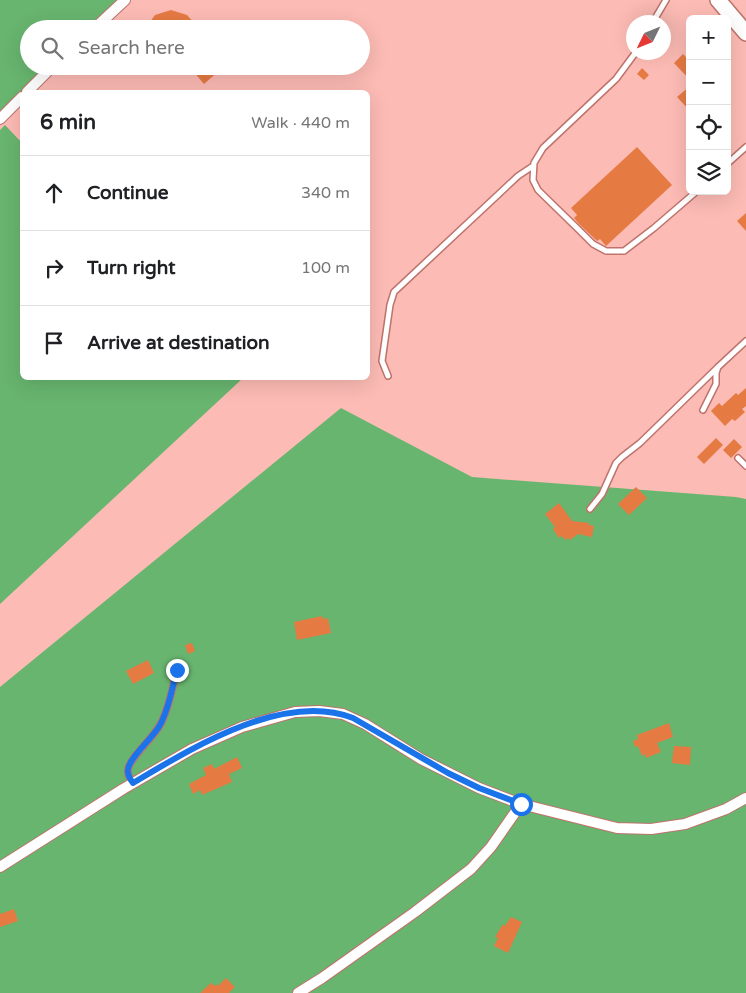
<!DOCTYPE html>
<meta charset="utf-8">
<style>
body{margin:0;font-family:"Varela Round",sans-serif;background:#f6f6f6;color:#202124}
.controls{position:absolute;right:15px;top:15px;display:grid;overflow:hidden;border-radius:8px;box-shadow:0 5px 20px #0002}
.controls button{width:45px;height:45px;display:grid;place-items:center;padding:0;border:0;border-bottom:1px solid #e0e0e0;background:#fff;color:#202124;font:25px sans-serif}
.compass{position:absolute;left:626px;top:15px;width:45px;height:45px;border-radius:50%;background:#fff;box-shadow:0 5px 20px #0002;rotate:227deg}
.stop{position:absolute;width:15px;height:15px;margin:-11px;border:4px solid #1a73e8;border-radius:50%;background:#fff}
.stop.end{background:#1a73e8;border-color:#fff;box-shadow:0 1px 5px #0008}
.list{margin:0;padding:0;list-style:none}
h2{display:flex;justify-content:space-between;align-items:center;height:65px;margin:0;padding:0 20px;font-size:21px}
h2 small{font-size:16px;font-weight:400;color:#757577}
.list li{display:grid;grid-template-columns:32px 1fr auto;gap:15px;align-items:center;box-sizing:border-box;height:75px;padding:0 20px;border-top:1px solid #e0e0e0}
.list b{display:block;font-size:19px;white-space:nowrap}
.list em{font-size:16px;font-style:normal;color:#757577}
.icon{flex:none;width:28px;height:28px;fill:none;stroke:currentColor;stroke-width:2;stroke-linecap:round;stroke-linejoin:round}
.map{position:relative;flex:none;width:746px;height:993px;overflow:hidden}
.search{position:absolute;background:#fff;box-shadow:0 5px 20px #0002;left:20px;top:20px;width:350px;height:55px;display:flex;align-items:center;gap:12px;box-sizing:border-box;padding:0 18px;border-radius:28px;color:#757577;font-size:19px}
.panel{position:absolute;background:#fff;box-shadow:0 5px 20px #0002;left:20px;top:90px;width:350px;height:290px;border-radius:8px}
.map>svg:first-child{display:block}
.green{fill:#68b56f}
.building{fill:#e67a43}
.lines{fill:none;stroke-linecap:round;stroke-linejoin:round}
.lane-casing{stroke:#be736c;stroke-width:8}
.street-casing{stroke:#be736c;stroke-width:12}
.secondary-casing{stroke:#be736c;stroke-width:18}
.lane{stroke:#fff;stroke-width:5}
.street{stroke:#fff;stroke-width:10}
.secondary{stroke:#fff;stroke-width:15}
.route{stroke:#1a73e8;stroke-width:6}
</style>
<div class="map">
<svg width="746" height="993" viewBox="0 0 746 993">
<rect width="100%" height="100%" fill="#fcbbb4"/>
<!-- green -->
<path class="green" d="M0 0H127L96 29H29V66H56L0 118Z
M5 125 22 143V378H240L242 379 0 604V130Z
M341 408 472 477 736 497 746 499V993H0V687Z"/>
<!-- building -->
<path class="building" d="M171 10 187 15 195 24 197 29H145L155 15Z
M683 54 690 61V80L674 63Z
M198 66H215L219 71 204 84 193 71Z
M642 68 649 75 644 80 637 74Z
M690 86V111L677 97Z
M637 147 672 185 606 246 600 239 597 241 596 240 579 224 574 218 577 215 571 208Z
M746 213V231L737 221Z
M746 388V406L742 409 745 412 735 421 732 419 725 426 711 411 719 403 722 406 736 393 738 395Z
M716 438 723 445 704 464 697 457Z
M734 439 742 447 731 458 723 450Z
M636 487 647 498 629 515 618 504Z
M559 503 572 521 589 523V525L594 526 592 537 578 534 570 540 568 538 565 540 562 536 559 538 553 529 555 527 545 514Z
M322 616 323 619 328 618 331 633 297 640 294 622Z
M192 643 195 651 188 654 185 645Z
M148 660 154 673 133 684 126 671Z
M669 723 673 737 657 743 661 752 646 758 645 754 642 756 638 746 635 747 633 741 638 739 637 735Z
M674 746 691 747 690 765 672 763Z
M237 757 242 768 229 774 232 782 202 795 200 790 193 794 189 784 206 775 203 768 212 764 214 769Z
M14 909 18 921 0 927V914Z
M511 917 522 922 508 953 494 946 498 938 495 937 503 924 505 926Z
M226 978 235 987 229 993H200L211 983 215 986 217 984 218 986Z"/>
<g class="lines">
<!-- lane casing -->
<g class="lane-casing">
<path id="lane" d="M653 22 666 0
M636 52 616 79 543 148 534 163 533 180 538 190 580 231 593 244 606 251H624L654 228 697 191
M727 164 746 147
M388 376 382 361 390 305 394 292 518 176 533 166
M703 410 716 384V373L718 367 746 341
M738 458 746 466
M590 509 602 494 616 463 622 457 640 443 718 367
M133 783C130 779 127 774 128 769 130 758 153 738 160 725 169 709 172 688 177 670"/>
</g>
<!-- street casing -->
<g class="street-casing">
<path id="street" d="M94 29 125 0
M27 92 53 66
M0 119 22 97
M0 867 123 789 192 749 242 727 295 712 319 711 343 714 365 724 421 759 479 788 521 804 617 828 651 829 685 824 726 809 746 798
M298 993 322 978 415 912 471 869 491 847 521 804"/>
</g>
<!-- secondary casing -->
<g class="secondary-casing">
<path id="secondary" d="M718 0 746 33"/>
</g>
<!-- lane -->
<use href="#lane" class="lane"/>
<!-- street -->
<use href="#street" class="street"/>
<!-- secondary -->
<use href="#secondary" class="secondary"/>
</g>
<g class="lines">
<!-- route -->
<path class="route" d="M177 670C172 688 169 709 160 725 153 738 130 757 128 769 127 774 130 779 133 783 192 748 283 691 353 718L448 773 479 788 521 804"/>
</g>
</svg>
<div class="controls">
<button>+</button>
<button>−</button>
<button><svg class="icon" aria-label="locate" viewBox="0 0 24 24"><circle cx="12" cy="12" r="6"/><path d="M12 2v4M12 18v4M2 12h4M18 12h4"/></svg></button>
<button><svg class="icon" aria-label="layers" viewBox="0 0 24 24"><path d="M12 4l9 5-9 5-9-5zM3 14l9 5 9-5"/></svg></button>
</div>
<svg class="compass" viewBox="-18 -18 36 36"><path d="M0-13l5 13h-10z" fill="#e53935"/><path d="M0 13l5-13h-10z" fill="#757577"/></svg>
<div class="stop" style="left:521px;top:804px"></div>
<div class="stop end" style="left:177px;top:670px"></div>
<div class="search"><svg class="icon" aria-label="search" viewBox="0 0 24 24"><circle cx="10" cy="10" r="6"/><path d="M15 15l6 6"/></svg>Search here</div>
<section class="panel">
<h2>6 min<small>Walk · 440 m</small></h2>
<ul class="list">
<li><svg class="icon" aria-label="ahead" viewBox="0 0 24 24"><path d="M12 20V5M6 11l6-6 6 6"/></svg><div><b>Continue</b></div><em>340 m</em></li>
<li><svg class="icon" aria-label="right" viewBox="0 0 24 24"><path d="M7 20v-9h11M14 6l5 5-5 5"/></svg><div><b>Turn right</b></div><em>100 m</em></li>
<li><svg class="icon" aria-label="arrive" viewBox="0 0 24 24"><path d="M6 21V4h12l-3 4 3 4H6"/></svg><div><b>Arrive at destination</b></div></li>
</ul>
</section>
</div>
